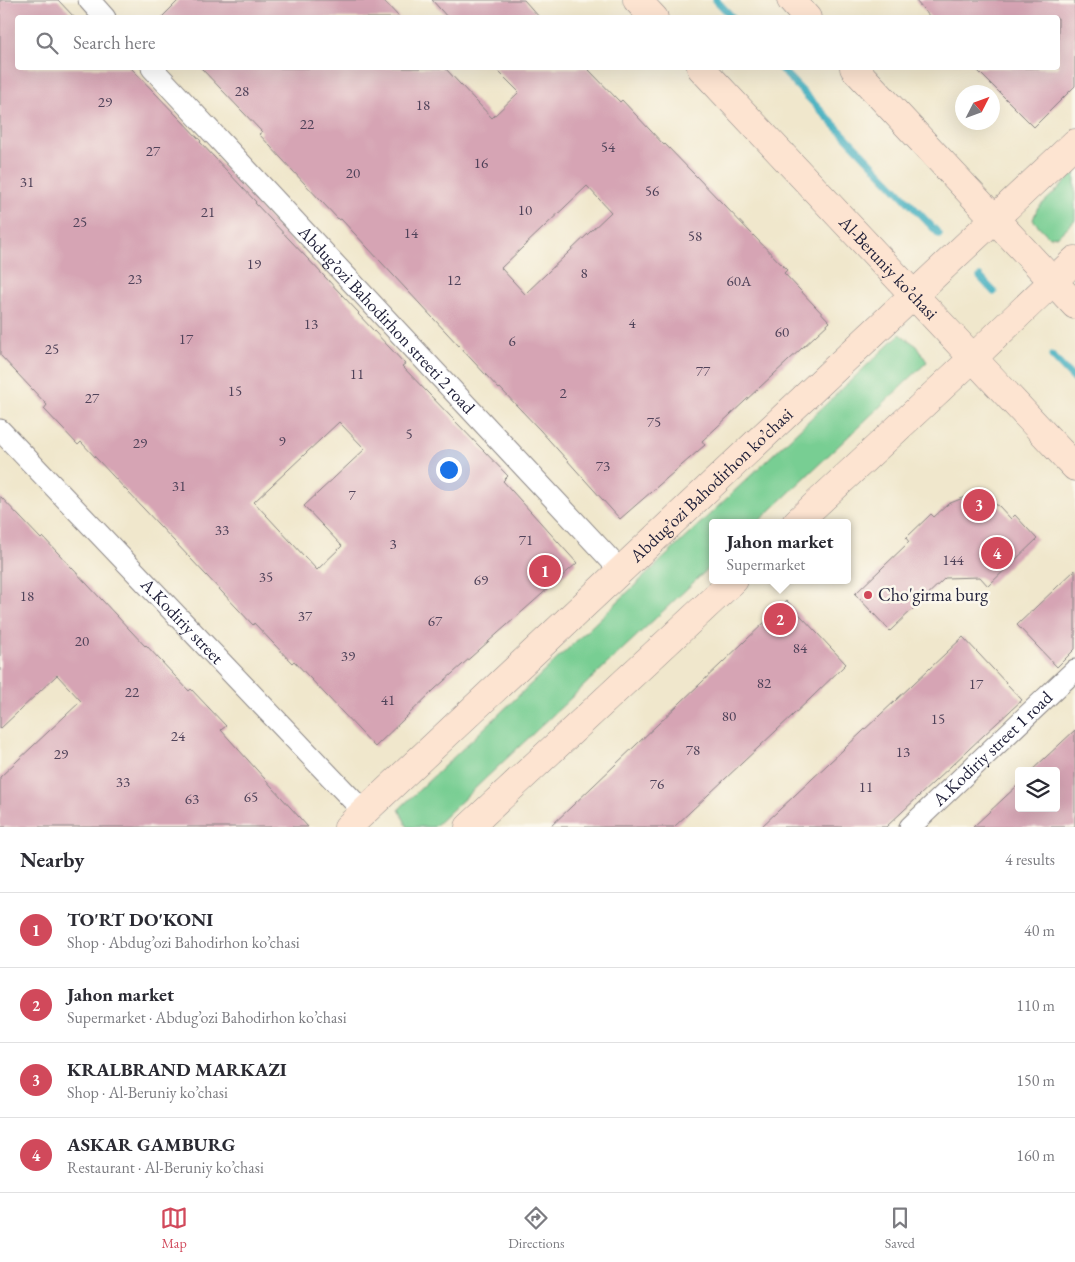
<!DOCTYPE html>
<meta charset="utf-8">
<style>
body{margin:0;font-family:"EB Garamond",serif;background:#f2f2f3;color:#2b2b33}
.controls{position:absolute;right:15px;bottom:15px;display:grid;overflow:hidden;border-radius:5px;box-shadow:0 5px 20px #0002}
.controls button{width:45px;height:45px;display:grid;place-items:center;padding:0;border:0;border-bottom:1px solid #e1e1e2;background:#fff;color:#2b2b33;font:25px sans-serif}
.compass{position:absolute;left:955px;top:85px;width:45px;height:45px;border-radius:50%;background:#fff;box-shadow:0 5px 20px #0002;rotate:48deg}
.you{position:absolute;left:448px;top:469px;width:18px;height:18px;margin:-12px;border:4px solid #fff;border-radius:50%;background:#1a73e8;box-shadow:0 0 0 8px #1a73e833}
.badge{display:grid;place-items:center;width:32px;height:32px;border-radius:50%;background:#d1495b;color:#fff;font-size:16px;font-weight:700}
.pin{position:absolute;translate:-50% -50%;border:2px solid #fff;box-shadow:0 1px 5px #0006}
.popup{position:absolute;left:709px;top:519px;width:142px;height:65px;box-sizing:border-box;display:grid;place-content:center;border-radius:5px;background:#fff;filter:drop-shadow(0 1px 4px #0005);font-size:16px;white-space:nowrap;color:#7c7c81}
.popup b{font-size:19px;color:#2b2b33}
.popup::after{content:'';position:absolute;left:50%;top:100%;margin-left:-10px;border:10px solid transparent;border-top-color:#fff}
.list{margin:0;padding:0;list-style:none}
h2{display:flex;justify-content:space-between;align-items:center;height:65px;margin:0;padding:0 20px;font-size:21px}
h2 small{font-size:16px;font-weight:400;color:#7c7c81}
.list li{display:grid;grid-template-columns:32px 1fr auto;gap:15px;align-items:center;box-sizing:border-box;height:75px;padding:0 20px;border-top:1px solid #e1e1e2}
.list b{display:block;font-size:19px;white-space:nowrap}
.list p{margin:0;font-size:16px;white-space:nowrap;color:#7c7c81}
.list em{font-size:16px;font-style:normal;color:#7c7c81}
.icon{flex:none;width:28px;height:28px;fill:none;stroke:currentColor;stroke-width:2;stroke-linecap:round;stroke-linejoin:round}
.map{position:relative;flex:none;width:1075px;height:827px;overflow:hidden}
.search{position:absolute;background:#fff;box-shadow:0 5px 20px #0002;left:15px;right:15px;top:15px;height:55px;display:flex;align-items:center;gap:12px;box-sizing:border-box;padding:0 18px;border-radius:5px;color:#7c7c81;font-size:19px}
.sheet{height:365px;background:#fff}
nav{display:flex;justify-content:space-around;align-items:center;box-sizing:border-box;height:70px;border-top:1px solid #e1e1e2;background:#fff;font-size:14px;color:#7c7c81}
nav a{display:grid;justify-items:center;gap:2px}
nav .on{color:#d1495b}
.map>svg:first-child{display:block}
.green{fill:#78ce93;stroke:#4d7867}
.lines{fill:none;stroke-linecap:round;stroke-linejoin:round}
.stream{stroke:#42afbf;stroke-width:7}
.building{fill:#d6a4b4;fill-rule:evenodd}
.street-casing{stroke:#898484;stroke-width:23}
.secondary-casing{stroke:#898484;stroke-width:29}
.street{stroke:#fff;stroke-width:21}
.secondary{stroke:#fde4d1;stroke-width:28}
.poi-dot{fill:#d1495b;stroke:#fbf7ec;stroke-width:2}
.labels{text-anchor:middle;stroke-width:5;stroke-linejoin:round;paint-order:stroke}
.number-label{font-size:15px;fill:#4f4259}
.street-label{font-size:18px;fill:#22223b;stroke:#fbf7ec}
.poi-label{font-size:18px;fill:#22223b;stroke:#fbf7ec;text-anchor:start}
</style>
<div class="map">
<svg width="1075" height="827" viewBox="0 0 1075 827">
<rect width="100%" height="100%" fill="#fbf7ec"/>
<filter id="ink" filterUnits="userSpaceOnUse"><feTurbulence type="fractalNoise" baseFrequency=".02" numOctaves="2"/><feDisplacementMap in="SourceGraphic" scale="10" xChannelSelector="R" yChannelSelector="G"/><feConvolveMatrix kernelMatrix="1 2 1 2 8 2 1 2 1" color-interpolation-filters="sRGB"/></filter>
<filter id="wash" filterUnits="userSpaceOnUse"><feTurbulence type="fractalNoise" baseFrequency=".0096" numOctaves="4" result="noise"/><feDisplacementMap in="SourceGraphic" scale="20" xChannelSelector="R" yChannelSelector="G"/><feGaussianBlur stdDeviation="1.12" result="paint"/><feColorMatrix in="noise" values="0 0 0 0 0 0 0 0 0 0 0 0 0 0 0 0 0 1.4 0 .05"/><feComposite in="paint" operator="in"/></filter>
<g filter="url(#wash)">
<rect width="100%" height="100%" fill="#f0e7cc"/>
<!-- green -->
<path class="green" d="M1075 173V220L1058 236 1049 237 1033 220 1037 209Z
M900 334 917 346 927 362 757 523H712V565L434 827H409L407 826 399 809Z"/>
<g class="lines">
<!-- stream -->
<path class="stream" d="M716 0 733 18
M780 68 939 234
M980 277 994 292
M1052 356 1075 380"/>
</g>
<g id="blocks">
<!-- building -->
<path class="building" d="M0 0H58L75 18H18V68H131L201 141 200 142 256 202 255 203 359 313 358 314 405 364 402 366 508 476 503 481 577 563 435 689 375 747 294 661 292 663 254 623 253 625 81 442 78 445 44 409 47 405 0 355ZM339 422 365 449 304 506 342 546 317 570 254 502Z
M179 0H383L400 18H161Z
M432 0H524L540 18H448Z
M915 0H1075V86L1034 127 975 68H1058V18H931Z
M201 68H445L492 118 519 92 495 68H587L620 102 622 100 664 145 665 144 752 234 787 270 784 273 830 322 702 441 705 445 620 519 540 430 500 388 499 389 341 219 339 220 305 184 259 134 262 132ZM587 186 611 212 525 294 501 268Z
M973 494 999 506 1011 519 1015 515 1037 539 988 586 980 577 945 578 890 631 855 594 909 542 906 538 931 514 934 517 948 504Z
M0 496 41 539 43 537 145 646 146 645 189 691 191 689 226 726 221 730 308 827H0V777L81 701 57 675 0 729Z
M1075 570V649L1057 667 1017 625Z
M787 601 846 664 810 699 674 827H550Z
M963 637 1022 700 984 735 886 827H761Z
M1075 730V827H973L1019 784V808H1056V771H1031Z"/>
</g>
</g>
<g filter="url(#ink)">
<use href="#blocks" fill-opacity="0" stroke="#898484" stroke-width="1"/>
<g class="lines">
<!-- street casing -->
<g class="street-casing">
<g id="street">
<path d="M89 0 105 18"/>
<path id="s1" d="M152 68 621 571"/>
<path id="s2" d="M0 430 364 812"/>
<path id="s3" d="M910 827 1075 670"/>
</g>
</g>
<!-- secondary casing -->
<g class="secondary-casing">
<g id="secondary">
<path d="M637 0 654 18"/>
<path d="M791 0 807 18"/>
<path id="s4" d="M701 68 1075 467"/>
<path d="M854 68 1075 305"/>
<path d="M796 523 972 359 1075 260"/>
<path id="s5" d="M348 827 1075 143"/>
<path d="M469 827 734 580"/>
</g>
</g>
<!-- street -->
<use href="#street" class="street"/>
<!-- secondary -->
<use href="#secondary" class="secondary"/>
</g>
</g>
<!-- markers -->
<circle class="poi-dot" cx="868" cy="595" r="5"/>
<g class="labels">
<!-- number labels -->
<g class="number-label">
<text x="242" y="96">28</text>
<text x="105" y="107">29</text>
<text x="423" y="110">18</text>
<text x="307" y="129">22</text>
<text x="608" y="152">54</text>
<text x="153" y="156">27</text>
<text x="481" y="168">16</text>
<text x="353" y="178">20</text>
<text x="27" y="187">31</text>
<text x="652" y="196">56</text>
<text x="525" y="215">10</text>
<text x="208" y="217">21</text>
<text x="80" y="227">25</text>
<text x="411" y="238">14</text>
<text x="695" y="241">58</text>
<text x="254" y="269">19</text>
<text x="584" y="278">8</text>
<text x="135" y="284">23</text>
<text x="454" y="285">12</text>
<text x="739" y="286">60A</text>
<text x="632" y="328">4</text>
<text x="311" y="329">13</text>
<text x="782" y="337">60</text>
<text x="186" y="344">17</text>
<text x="512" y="346">6</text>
<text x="52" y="354">25</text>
<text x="703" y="376">77</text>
<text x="357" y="379">11</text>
<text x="235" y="396">15</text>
<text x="563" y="398">2</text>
<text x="92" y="403">27</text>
<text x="654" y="427">75</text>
<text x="409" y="439">5</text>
<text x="282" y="446">9</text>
<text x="140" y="448">29</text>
<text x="603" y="471">73</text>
<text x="179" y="491">31</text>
<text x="352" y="500">7</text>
<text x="222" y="535">33</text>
<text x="526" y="545">71</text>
<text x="393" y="549">3</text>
<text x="953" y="565">144</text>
<text x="266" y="582">35</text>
<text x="481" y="585">69</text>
<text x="27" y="601">18</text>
<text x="305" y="621">37</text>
<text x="435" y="626">67</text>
<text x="82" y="646">20</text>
<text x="800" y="653">84</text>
<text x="348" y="661">39</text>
<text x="764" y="688">82</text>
<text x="976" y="689">17</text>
<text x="132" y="697">22</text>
<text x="388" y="705">41</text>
<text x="729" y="721">80</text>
<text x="938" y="724">15</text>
<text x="178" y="741">24</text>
<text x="693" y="755">78</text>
<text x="903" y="757">13</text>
<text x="61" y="759">29</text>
<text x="123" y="787">33</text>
<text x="657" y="789">76</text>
<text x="866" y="792">11</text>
<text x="251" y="802">65</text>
<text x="192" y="804">63</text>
</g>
<!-- street labels -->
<g class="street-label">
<text dy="6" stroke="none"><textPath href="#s4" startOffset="274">Al-Beruniy ko’chasi</textPath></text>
<text dy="6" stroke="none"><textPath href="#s1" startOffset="344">Abdug’ozi Bahodirhon streeti 2 road</textPath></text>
<text dy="6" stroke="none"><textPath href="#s5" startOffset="499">Abdug’ozi Bahodirhon ko’chasi</textPath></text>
<text dy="6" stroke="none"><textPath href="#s2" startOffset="264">A.Kodiriy street</textPath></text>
<text dy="6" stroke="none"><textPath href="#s3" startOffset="114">A.Kodiriy street 1 road</textPath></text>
</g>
<!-- poi labels -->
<g class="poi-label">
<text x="878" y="601">Cho'girma burg</text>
</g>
</g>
</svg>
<div class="controls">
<button><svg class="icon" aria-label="layers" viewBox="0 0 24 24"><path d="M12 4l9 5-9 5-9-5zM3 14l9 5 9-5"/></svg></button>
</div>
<svg class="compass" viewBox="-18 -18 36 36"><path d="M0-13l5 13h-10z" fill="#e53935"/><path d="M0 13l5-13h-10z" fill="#7c7c81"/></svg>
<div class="you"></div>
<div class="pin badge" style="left:545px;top:571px">1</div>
<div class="pin badge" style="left:780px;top:619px">2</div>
<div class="popup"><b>Jahon market</b>Supermarket</div>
<div class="pin badge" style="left:979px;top:505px">3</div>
<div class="pin badge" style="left:997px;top:553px">4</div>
<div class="search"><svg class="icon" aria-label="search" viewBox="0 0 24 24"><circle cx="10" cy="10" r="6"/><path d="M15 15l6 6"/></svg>Search here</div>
</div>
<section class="sheet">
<h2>Nearby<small>4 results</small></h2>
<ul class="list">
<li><span class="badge">1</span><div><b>TO'RT DO'KONI</b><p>Shop · Abdug’ozi Bahodirhon ko’chasi</p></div><em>40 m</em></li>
<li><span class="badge">2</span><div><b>Jahon market</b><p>Supermarket · Abdug’ozi Bahodirhon ko’chasi</p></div><em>110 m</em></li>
<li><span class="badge">3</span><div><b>KRALBRAND MARKAZI</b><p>Shop · Al-Beruniy ko’chasi</p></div><em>150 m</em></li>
<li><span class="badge">4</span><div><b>ASKAR GAMBURG</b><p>Restaurant · Al-Beruniy ko’chasi</p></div><em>160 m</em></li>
</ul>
</section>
<nav>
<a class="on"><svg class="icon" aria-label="map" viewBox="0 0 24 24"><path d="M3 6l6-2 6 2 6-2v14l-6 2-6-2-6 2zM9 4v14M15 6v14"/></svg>Map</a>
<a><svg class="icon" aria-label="directions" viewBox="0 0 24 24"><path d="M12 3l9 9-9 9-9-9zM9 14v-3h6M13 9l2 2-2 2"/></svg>Directions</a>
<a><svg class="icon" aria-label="saved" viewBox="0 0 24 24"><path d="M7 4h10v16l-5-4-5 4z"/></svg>Saved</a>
</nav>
